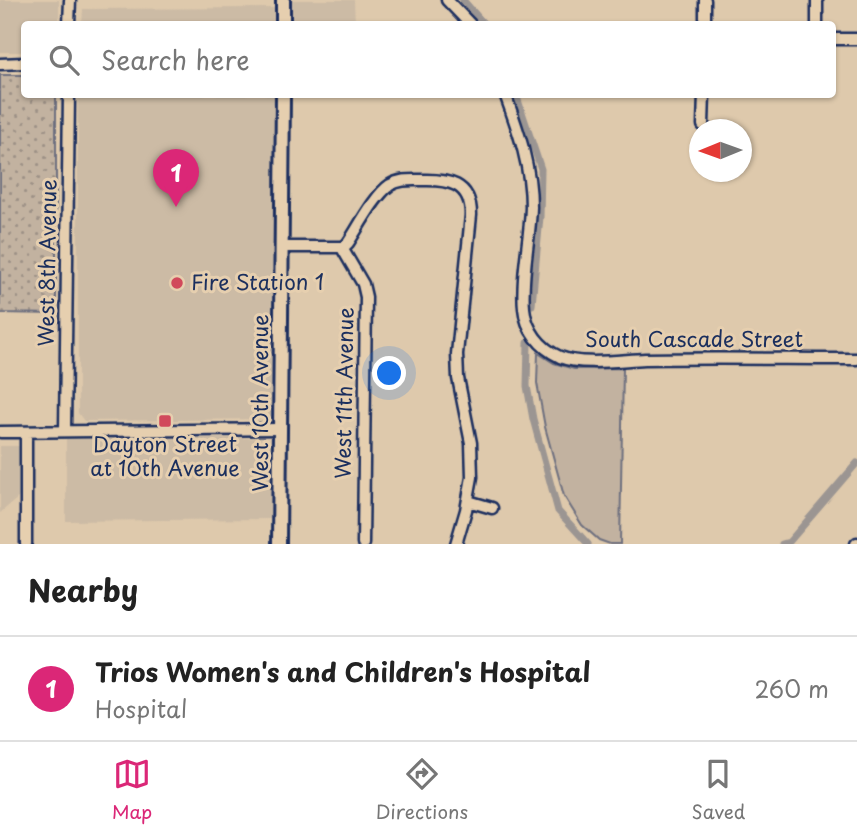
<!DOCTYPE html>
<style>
body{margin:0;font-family:"Playpen Sans",sans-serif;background:#f2f2f2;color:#222}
.compass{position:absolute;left:689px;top:119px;width:63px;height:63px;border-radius:50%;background:#fff;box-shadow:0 2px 5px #0004;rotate:269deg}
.you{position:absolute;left:390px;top:374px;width:24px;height:24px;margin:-18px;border:5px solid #fff;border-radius:50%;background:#1a73e8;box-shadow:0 0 0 10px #1a73e833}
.badge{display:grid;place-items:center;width:46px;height:46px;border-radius:50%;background:#db2777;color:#fff;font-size:23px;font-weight:700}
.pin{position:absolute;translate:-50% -58px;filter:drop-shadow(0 2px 4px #0008)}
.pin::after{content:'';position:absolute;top:37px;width:24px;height:21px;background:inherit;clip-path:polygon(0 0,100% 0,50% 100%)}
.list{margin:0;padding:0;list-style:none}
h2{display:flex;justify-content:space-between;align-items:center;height:91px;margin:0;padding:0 28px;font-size:30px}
h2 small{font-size:23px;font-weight:400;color:#767676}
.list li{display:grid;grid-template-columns:46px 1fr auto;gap:21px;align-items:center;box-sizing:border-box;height:105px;padding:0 28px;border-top:2px solid #e0e0e0}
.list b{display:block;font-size:26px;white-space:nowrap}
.list p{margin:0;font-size:23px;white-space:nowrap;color:#767676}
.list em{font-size:23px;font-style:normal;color:#767676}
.icon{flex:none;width:38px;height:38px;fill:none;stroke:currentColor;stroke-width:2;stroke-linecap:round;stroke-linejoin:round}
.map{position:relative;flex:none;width:857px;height:544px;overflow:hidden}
.search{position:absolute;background:#fff;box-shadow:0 2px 5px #0004;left:21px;right:21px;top:21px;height:77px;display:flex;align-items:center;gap:18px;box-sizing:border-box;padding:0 24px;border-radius:7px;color:#767676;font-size:26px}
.sheet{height:196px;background:#fff}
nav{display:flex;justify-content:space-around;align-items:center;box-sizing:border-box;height:98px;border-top:2px solid #e0e0e0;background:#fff;font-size:19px;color:#767676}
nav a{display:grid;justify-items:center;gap:4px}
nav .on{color:#db2777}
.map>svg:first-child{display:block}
.built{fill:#ccbba5}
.grass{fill:#c2b2a0;stroke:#6e707f;stroke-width:2}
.park{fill:url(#park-dots);stroke:#6e707f;stroke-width:2}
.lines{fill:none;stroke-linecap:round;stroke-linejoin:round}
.canal{stroke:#9b9592;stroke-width:7}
.minor-casing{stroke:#1b2f5e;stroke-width:15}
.major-casing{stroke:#1b2f5e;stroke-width:18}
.minor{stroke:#e6cfaf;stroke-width:10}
.major{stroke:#e6cfaf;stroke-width:12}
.poi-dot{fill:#d1495b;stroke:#e6cfaf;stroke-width:2.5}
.labels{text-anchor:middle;stroke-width:6;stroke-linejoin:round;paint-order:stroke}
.street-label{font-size:21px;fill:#1b2f5e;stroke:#e6cfaf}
.poi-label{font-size:21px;fill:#1b2f5e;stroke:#e6cfaf;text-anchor:start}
</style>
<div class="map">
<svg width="857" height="544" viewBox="0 0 857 544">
<defs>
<pattern id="park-dots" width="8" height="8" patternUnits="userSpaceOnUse" patternTransform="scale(1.75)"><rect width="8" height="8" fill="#c2b2a0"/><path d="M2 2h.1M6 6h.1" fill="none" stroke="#9d9186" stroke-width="1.8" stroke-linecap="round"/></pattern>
</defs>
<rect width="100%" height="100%" fill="#dec9ac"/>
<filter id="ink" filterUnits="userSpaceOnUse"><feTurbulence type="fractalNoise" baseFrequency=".0143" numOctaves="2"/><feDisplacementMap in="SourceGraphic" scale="14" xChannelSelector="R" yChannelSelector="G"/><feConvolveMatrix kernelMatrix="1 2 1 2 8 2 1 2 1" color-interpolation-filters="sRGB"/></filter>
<g filter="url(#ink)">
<!-- built -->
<path class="built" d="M0 0H59V24H24V52H0Z
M291 0H354L355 24H291Z
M274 8V24H82L83 9Z
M78 95H274V419L84 421 78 413Z
M260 438 269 444 271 519 66 521V439Z
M0 446H19V497L0 513Z"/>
<!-- grass -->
<path class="grass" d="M538 353 554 363 574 369 623 368 620 544H610L599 540 582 525 564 496 545 427 537 383Z"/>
<!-- park -->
<path class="park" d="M0 75H24V94L56 95V314L0 313Z"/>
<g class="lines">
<!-- canal -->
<path class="canal" d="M463 0 484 24
M516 94 541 169 540 217 532 305
M528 343 527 386 533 419 558 511 588 544
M782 544 789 542 857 463"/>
<!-- minor casing -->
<g class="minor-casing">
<path id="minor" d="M447 0 470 24
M817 0V24
M69 24 70 0
M705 24V0
M832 39H857
M0 64 24 63
M505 94C519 132 531 167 531 207 530 240 521 276 524 308 526 330 540 348 560 357 583 366 620 360 645 359 715 358 786 359 857 359
M703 125 704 94
M281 247H344L348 243C358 228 375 195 390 185 400 179 410 180 421 180 448 179 471 183 471 215L457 354 458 378 471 443 472 477 466 510 456 544
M342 248 363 284 366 297 363 544
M65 431 69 94
M0 432 280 429
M26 432V544
M468 501 492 508
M856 544 857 543"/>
</g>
<!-- major casing -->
<g class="major-casing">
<path id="major" d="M283 24V0
M279 544 283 94"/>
</g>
<!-- minor -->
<use href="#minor" class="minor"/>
<!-- major -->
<use href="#major" class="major"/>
</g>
</g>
<!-- markers -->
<g class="poi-dot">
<circle cx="177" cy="283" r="7"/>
<rect x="158" y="414" width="14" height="14" rx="3.5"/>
</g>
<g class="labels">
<!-- street labels -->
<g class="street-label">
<text transform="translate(48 263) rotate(-89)" y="7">West 8th Avenue</text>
<text x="694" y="347">South Cascade Street</text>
<text transform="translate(345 393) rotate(-89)" y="7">West 11th Avenue</text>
<text transform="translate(261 403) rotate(-90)" y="7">West 10th Avenue</text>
</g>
<!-- poi labels -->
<g class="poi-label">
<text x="191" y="290">Fire Station 1</text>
<text x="165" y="452" text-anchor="middle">Dayton Street<tspan x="165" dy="24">at 10th Avenue</tspan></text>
</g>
</g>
</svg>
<svg class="compass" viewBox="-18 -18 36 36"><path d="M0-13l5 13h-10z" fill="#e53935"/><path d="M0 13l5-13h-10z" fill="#767676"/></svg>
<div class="you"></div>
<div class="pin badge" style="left:176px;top:207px">1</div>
<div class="search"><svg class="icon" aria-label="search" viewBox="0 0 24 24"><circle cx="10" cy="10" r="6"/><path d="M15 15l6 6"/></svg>Search here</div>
</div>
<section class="sheet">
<h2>Nearby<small></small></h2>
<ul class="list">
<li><span class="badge">1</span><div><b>Trios Women's and Children's Hospital</b><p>Hospital</p></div><em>260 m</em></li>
</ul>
</section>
<nav>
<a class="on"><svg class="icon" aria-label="map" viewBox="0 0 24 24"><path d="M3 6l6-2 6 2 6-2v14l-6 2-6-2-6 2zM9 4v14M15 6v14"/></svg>Map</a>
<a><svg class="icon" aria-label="directions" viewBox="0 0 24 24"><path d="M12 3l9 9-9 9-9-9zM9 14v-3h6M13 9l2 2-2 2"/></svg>Directions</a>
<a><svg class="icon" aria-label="saved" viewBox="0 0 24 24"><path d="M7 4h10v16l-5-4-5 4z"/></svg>Saved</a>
</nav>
